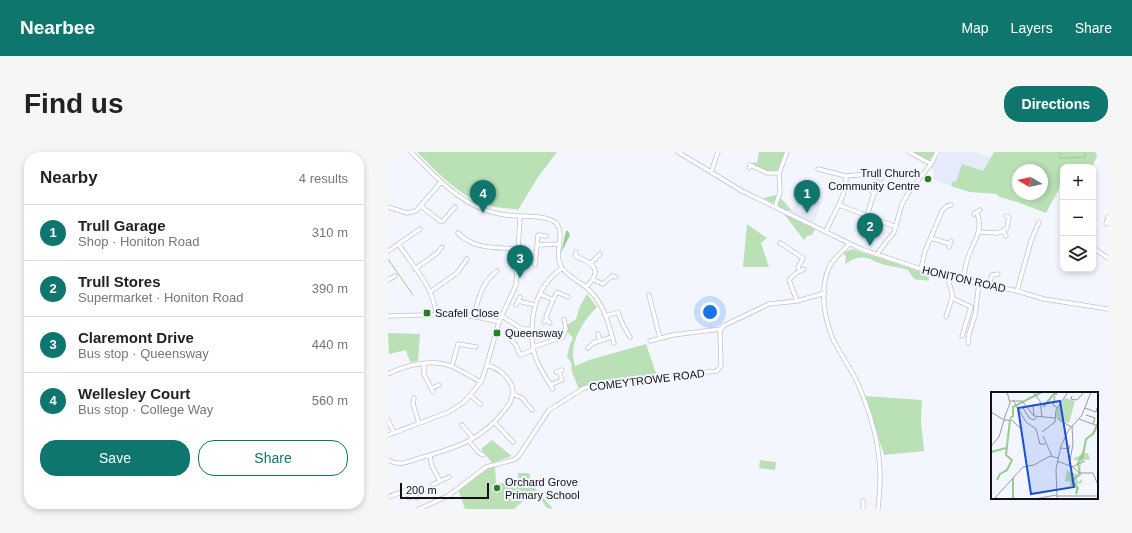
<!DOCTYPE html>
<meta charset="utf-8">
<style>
body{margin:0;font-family:Arial,sans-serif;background:#f6f6f6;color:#222}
.controls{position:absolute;right:12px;top:12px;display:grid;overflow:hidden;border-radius:8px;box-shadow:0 2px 6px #0003}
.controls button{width:36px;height:36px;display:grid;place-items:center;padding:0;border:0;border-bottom:1px solid #e0e0e0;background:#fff;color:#222;font:20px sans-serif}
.compass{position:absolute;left:624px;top:12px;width:36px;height:36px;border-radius:50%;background:#fff;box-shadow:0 2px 6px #0003;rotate:279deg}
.scale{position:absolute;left:12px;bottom:10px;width:89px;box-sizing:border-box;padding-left:4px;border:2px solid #121215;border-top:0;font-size:11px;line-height:14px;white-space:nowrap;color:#121215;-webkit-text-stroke:3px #f3f6ff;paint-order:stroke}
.you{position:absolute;left:322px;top:160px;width:14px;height:14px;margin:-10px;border:3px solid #fff;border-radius:50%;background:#1a73e8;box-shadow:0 0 0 6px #1a73e833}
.badge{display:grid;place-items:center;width:26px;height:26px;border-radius:50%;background:#0f766e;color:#fff;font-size:13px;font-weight:700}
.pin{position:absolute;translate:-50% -33px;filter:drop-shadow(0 1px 2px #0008)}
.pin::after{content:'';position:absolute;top:21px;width:14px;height:12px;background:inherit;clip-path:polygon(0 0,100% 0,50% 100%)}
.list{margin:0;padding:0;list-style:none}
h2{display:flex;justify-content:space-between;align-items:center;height:52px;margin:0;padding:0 16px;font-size:17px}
h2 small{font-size:13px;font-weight:400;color:#767676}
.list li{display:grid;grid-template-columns:26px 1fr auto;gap:12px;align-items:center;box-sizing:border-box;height:56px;padding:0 16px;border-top:1px solid #e0e0e0}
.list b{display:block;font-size:15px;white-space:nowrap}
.list p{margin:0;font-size:13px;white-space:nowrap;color:#767676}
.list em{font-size:13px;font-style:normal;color:#767676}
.actions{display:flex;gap:8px;padding:12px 16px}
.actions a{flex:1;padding:9px 0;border:1px solid #0f766e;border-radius:16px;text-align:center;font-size:14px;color:#0f766e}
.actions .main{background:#0f766e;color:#fff}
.icon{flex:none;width:22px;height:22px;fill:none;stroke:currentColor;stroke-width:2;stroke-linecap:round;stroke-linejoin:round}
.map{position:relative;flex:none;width:720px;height:357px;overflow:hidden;border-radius:16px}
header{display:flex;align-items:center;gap:24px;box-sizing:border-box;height:56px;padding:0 20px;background:#0f766e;color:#fff}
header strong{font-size:19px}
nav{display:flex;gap:22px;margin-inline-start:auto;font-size:14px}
.intro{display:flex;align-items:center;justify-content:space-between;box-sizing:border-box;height:96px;padding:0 24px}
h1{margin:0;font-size:28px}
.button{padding:10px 18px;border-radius:16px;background:#0f766e;color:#fff;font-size:14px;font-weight:700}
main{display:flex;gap:24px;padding:0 24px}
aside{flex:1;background:#fff;border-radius:16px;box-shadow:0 2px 6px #0003}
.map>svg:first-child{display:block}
.built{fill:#e6eafb}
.green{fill:#bae0b6;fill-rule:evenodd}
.water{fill:#97cc92}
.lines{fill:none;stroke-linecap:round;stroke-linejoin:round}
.stream{stroke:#97cc92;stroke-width:1}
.minor-casing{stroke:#c1c3cc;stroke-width:5}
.minor{stroke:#fff;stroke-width:3.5}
.poi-dot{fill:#2c7d28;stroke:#f3f6ff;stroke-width:1.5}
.labels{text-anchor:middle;stroke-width:4;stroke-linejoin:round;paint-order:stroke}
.poi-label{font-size:11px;fill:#121215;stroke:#f3f6ff;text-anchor:start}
.street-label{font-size:11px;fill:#121215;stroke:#f3f6ff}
.inset-river{fill:none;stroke:#97cc92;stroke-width:2}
.inset-road{fill:none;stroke:#999ba1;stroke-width:1}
.view{fill:#1d4ed8;fill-opacity:0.15;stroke:#1d4ed8;stroke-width:2}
.inset-edge{fill:none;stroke:#121215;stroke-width:2}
</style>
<header>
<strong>Nearbee</strong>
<nav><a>Map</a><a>Layers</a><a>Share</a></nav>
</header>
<div class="intro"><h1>Find us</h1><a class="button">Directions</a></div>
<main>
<aside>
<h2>Nearby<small>4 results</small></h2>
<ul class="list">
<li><span class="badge">1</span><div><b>Trull Garage</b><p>Shop · Honiton Road</p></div><em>310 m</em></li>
<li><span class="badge">2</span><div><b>Trull Stores</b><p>Supermarket · Honiton Road</p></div><em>390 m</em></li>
<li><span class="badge">3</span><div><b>Claremont Drive</b><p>Bus stop · Queensway</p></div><em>440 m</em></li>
<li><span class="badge">4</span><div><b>Wellesley Court</b><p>Bus stop · College Way</p></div><em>560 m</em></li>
</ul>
<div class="actions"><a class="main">Save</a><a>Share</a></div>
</aside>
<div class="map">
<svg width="720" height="357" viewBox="0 0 720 357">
<rect width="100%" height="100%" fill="#f3f6ff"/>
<!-- built -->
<path class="built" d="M551 0H587L603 6 582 40 546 28V21L544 16 548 6 552 5Z
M412 31 416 32 414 41 433 51 426 71 404 61Z"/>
<!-- green -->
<path class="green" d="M29 0H169L150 25 130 58C119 56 106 56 96 52 69 42 49 20 29 0Z
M371 0H398L390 19 379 20 364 13 365 10 369 11Z
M523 0H547L541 9Z
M606 0H708L709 4 704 15H675L671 37 658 61 629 50 611 45 609 42 582 40 563 34 565 29 568 30 574 12 595 19ZM630 18H654V42H630Z
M386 43C396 46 397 53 405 59 399 58 392 58 389 52L374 47Z
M396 62 427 76 424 83 419 84 416 88Z
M359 72 379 86 373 91 381 115H355Z
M464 97 540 122 541 129C526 126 529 132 520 118 514 116 508 115 502 114 481 110 479 98 457 112L458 105 455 101Z
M199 142 209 155C194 170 180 192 187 214L201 208 258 192 269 224C248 226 208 225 191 237L184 220 183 210 179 205 182 192 185 186 179 180V173L188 167 192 154Z
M0 181 32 182 30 209 22 210 18 198 1 202Z
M477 244 534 248 533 270 536 299 496 303Z
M104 288 124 304 104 311 93 297Z
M372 308 388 310 387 318 371 316Z
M107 313 108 332 130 329V321H141L146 335 165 357 159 356 147 339 126 357H77L70 337 92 321Z"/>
<!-- water -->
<path class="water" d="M180 79 182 83 173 101 178 79Z"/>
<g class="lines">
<!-- stream -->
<path class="stream" d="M671 0 672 6 698 5 697 0
M0 107 25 143"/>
<!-- minor casing -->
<g class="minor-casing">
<path id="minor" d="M23 0C50 27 74 55 112 62 129 66 151 61 167 70 179 82 165 100 173 114 178 124 191 129 199 136 216 151 220 170 226 191
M290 0 354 39 473 97 548 122 629 139 656 147 720 157
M521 0 543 12
M361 16 362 13 379 21H391
M430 17 458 24C459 43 445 63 438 79
M323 20 330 0
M458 24 481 22 493 27
M482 38 486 41 489 39
M451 53 508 75
M0 55 19 61 28 59 53 30
M34 55 52 69H55L67 55
M387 55 392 40 391 21 399 0
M586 62 592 58
M479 64 486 41
M718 72 720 65
M615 79 618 84
M591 80 609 81 615 79 619 76 621 65 618 64
M70 81C86 98 109 95 130 97
M543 86 562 92
M392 91 415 106 410 115 412 119
M461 92C454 101 444 106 440 118 432 139 436 166 445 187 452 202 463 216 470 232 489 276 496 310 490 357
M11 93C25 114 47 137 48 163
M149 93 150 83 158 84
M561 95 563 89
M705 96 720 106
M0 99 32 77
M188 100 187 104C205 111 216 118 198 135
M489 102 506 80 514 52 521 40 543 12 549 0
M203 111 212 102
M147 113 149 93 171 92
M27 117 49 101 54 95
M533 117 537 99 554 59 559 54 563 53
M561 125C559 134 566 138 564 146L583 155 574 184
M0 128 7 124
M206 128 215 132 224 124 228 125
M575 128C577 119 578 108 582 100 588 86 595 77 589 61
M601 133 604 123 610 122
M629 139 643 89 651 70
M42 140 69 121 79 107
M152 142 165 148 158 165 159 168
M261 143 272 186
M165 148 169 140 180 145
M130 149 147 153
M409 149 401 128 408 121 416 117
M128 153 132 145
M0 164 69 162 94 166 111 170
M87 164C89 147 94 130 109 119
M114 164 134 177H144C144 152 154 130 174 116
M218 164 230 160 234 171 242 185
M558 165 564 146
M156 170 159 168 162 171
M144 177C143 204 151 215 165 237
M210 182 212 189
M124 189 128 193 132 203 145 198
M262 189 285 183 333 177
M580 192 581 182 587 163 591 131
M145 195 175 185 178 177 176 167
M200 196 205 191 224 185
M36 212V222L45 240
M64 214 70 192 88 195
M168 220 174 218
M0 222C18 213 45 206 65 215 74 219 83 225 93 230
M162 233 174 228 171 219
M44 236 51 233
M125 242 134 246 144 258
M82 243 92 252
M26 246 25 252 31 271
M0 268 6 281
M107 271 125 290
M74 273 85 286
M0 283 61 260 76 250 93 230 97 219 111 170 128 133 132 65
M81 289 91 301 95 303
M42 304 44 314 52 329 61 325
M0 308C12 315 21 309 32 306 66 296 93 289 116 259 122 252 127 244 124 234 119 223 110 216 99 213
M44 333 52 329
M0 345 25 336 29 346
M21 346 28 343
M475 349V357
M0 354H1
M31 357 60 344 98 315 125 308 130 305 161 258 196 236 230 229 329 219 333 214 332 180 335 174 381 152 409 149 437 141"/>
</g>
<!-- minor -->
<use href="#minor" class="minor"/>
</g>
<!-- markers -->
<g class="poi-dot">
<circle cx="540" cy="27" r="4"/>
<rect x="35" y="157" width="8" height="8" rx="2"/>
<rect x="105" y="177" width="8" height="8" rx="2"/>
<circle cx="109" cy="336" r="4"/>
</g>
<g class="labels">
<!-- poi labels -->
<g class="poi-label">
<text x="532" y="25" text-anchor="end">Trull Church<tspan x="532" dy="13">Community Centre</tspan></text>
<text x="47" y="165">Scafell Close</text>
<text x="117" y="185">Queensway</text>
<text x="117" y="334">Orchard Grove<tspan x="117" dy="13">Primary School</tspan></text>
</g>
<!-- street labels -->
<g class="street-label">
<text transform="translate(576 127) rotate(13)" y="4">HONITON ROAD</text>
<text transform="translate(259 228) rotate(-7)" y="4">COMEYTROWE ROAD</text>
</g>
</g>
<!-- overview -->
<g transform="translate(603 240)">
<rect width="107" height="107" fill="#f3f6ff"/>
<path d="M74 6 84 9 78 31 65 26 66 17ZM107 29 105 40 97 45 93 56V61H97L99 68 90 67 89 81V68H83V66L90 63 95 47 98 43 101 42ZM76 77 78 80 87 82 85 85 87 90 91 87V91L86 92 85 107 84 93 78 94 80 90 74 89Z" fill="#bae0b6"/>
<path class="inset-river" d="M52 15 63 2H66M19 26 22 24V15L51 0M0 60 15 56M91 69 95 47 102 42 107 31M6 88 9 82 16 78 21 68 15 63 19 28M85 102 87 96 81 89 89 82 87 71 92 61M22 107V86"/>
<path class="inset-road" d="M42 0 49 9 51 25M64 4 62 13 67 16M81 4 80 7 86 8 93 0M22 8 35 30 45 37 49 52H54M19 9H31L43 24 64 26M35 13 32 16 38 26 43 28 46 25M36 15 42 13 43 24M94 16 105 20 106 16M0 20 13 28H21L30 37M95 23 104 26 102 32M13 27 19 11 16 0M67 27 80 35M88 27 107 34M51 40 64 30 65 18 77 0M52 44 61 64M0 54 8 45 13 28M70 56 78 57 79 53M66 69 82 75 88 81H102L107 93M78 74 82 52 81 34M81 75 94 69M66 104H107M3 107 32 75 43 73 59 64 67 66M44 107 65 103M66 107 65 77 70 54 77 39 91 23 100 0"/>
<path class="view" d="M69 9 83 95 40 102 27 16Z"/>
<rect width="107" height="107" class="inset-edge"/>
</g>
</svg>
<div class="controls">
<button>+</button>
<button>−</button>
<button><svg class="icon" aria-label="layers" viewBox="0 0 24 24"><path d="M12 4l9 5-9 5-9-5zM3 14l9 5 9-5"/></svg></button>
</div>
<svg class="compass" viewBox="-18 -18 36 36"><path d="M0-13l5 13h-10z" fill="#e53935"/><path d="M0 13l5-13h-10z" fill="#767676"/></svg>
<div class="scale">200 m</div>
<div class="you"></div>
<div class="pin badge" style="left:419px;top:61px">1</div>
<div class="pin badge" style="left:482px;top:94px">2</div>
<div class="pin badge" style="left:132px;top:126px">3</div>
<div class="pin badge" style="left:95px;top:61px">4</div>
</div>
</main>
